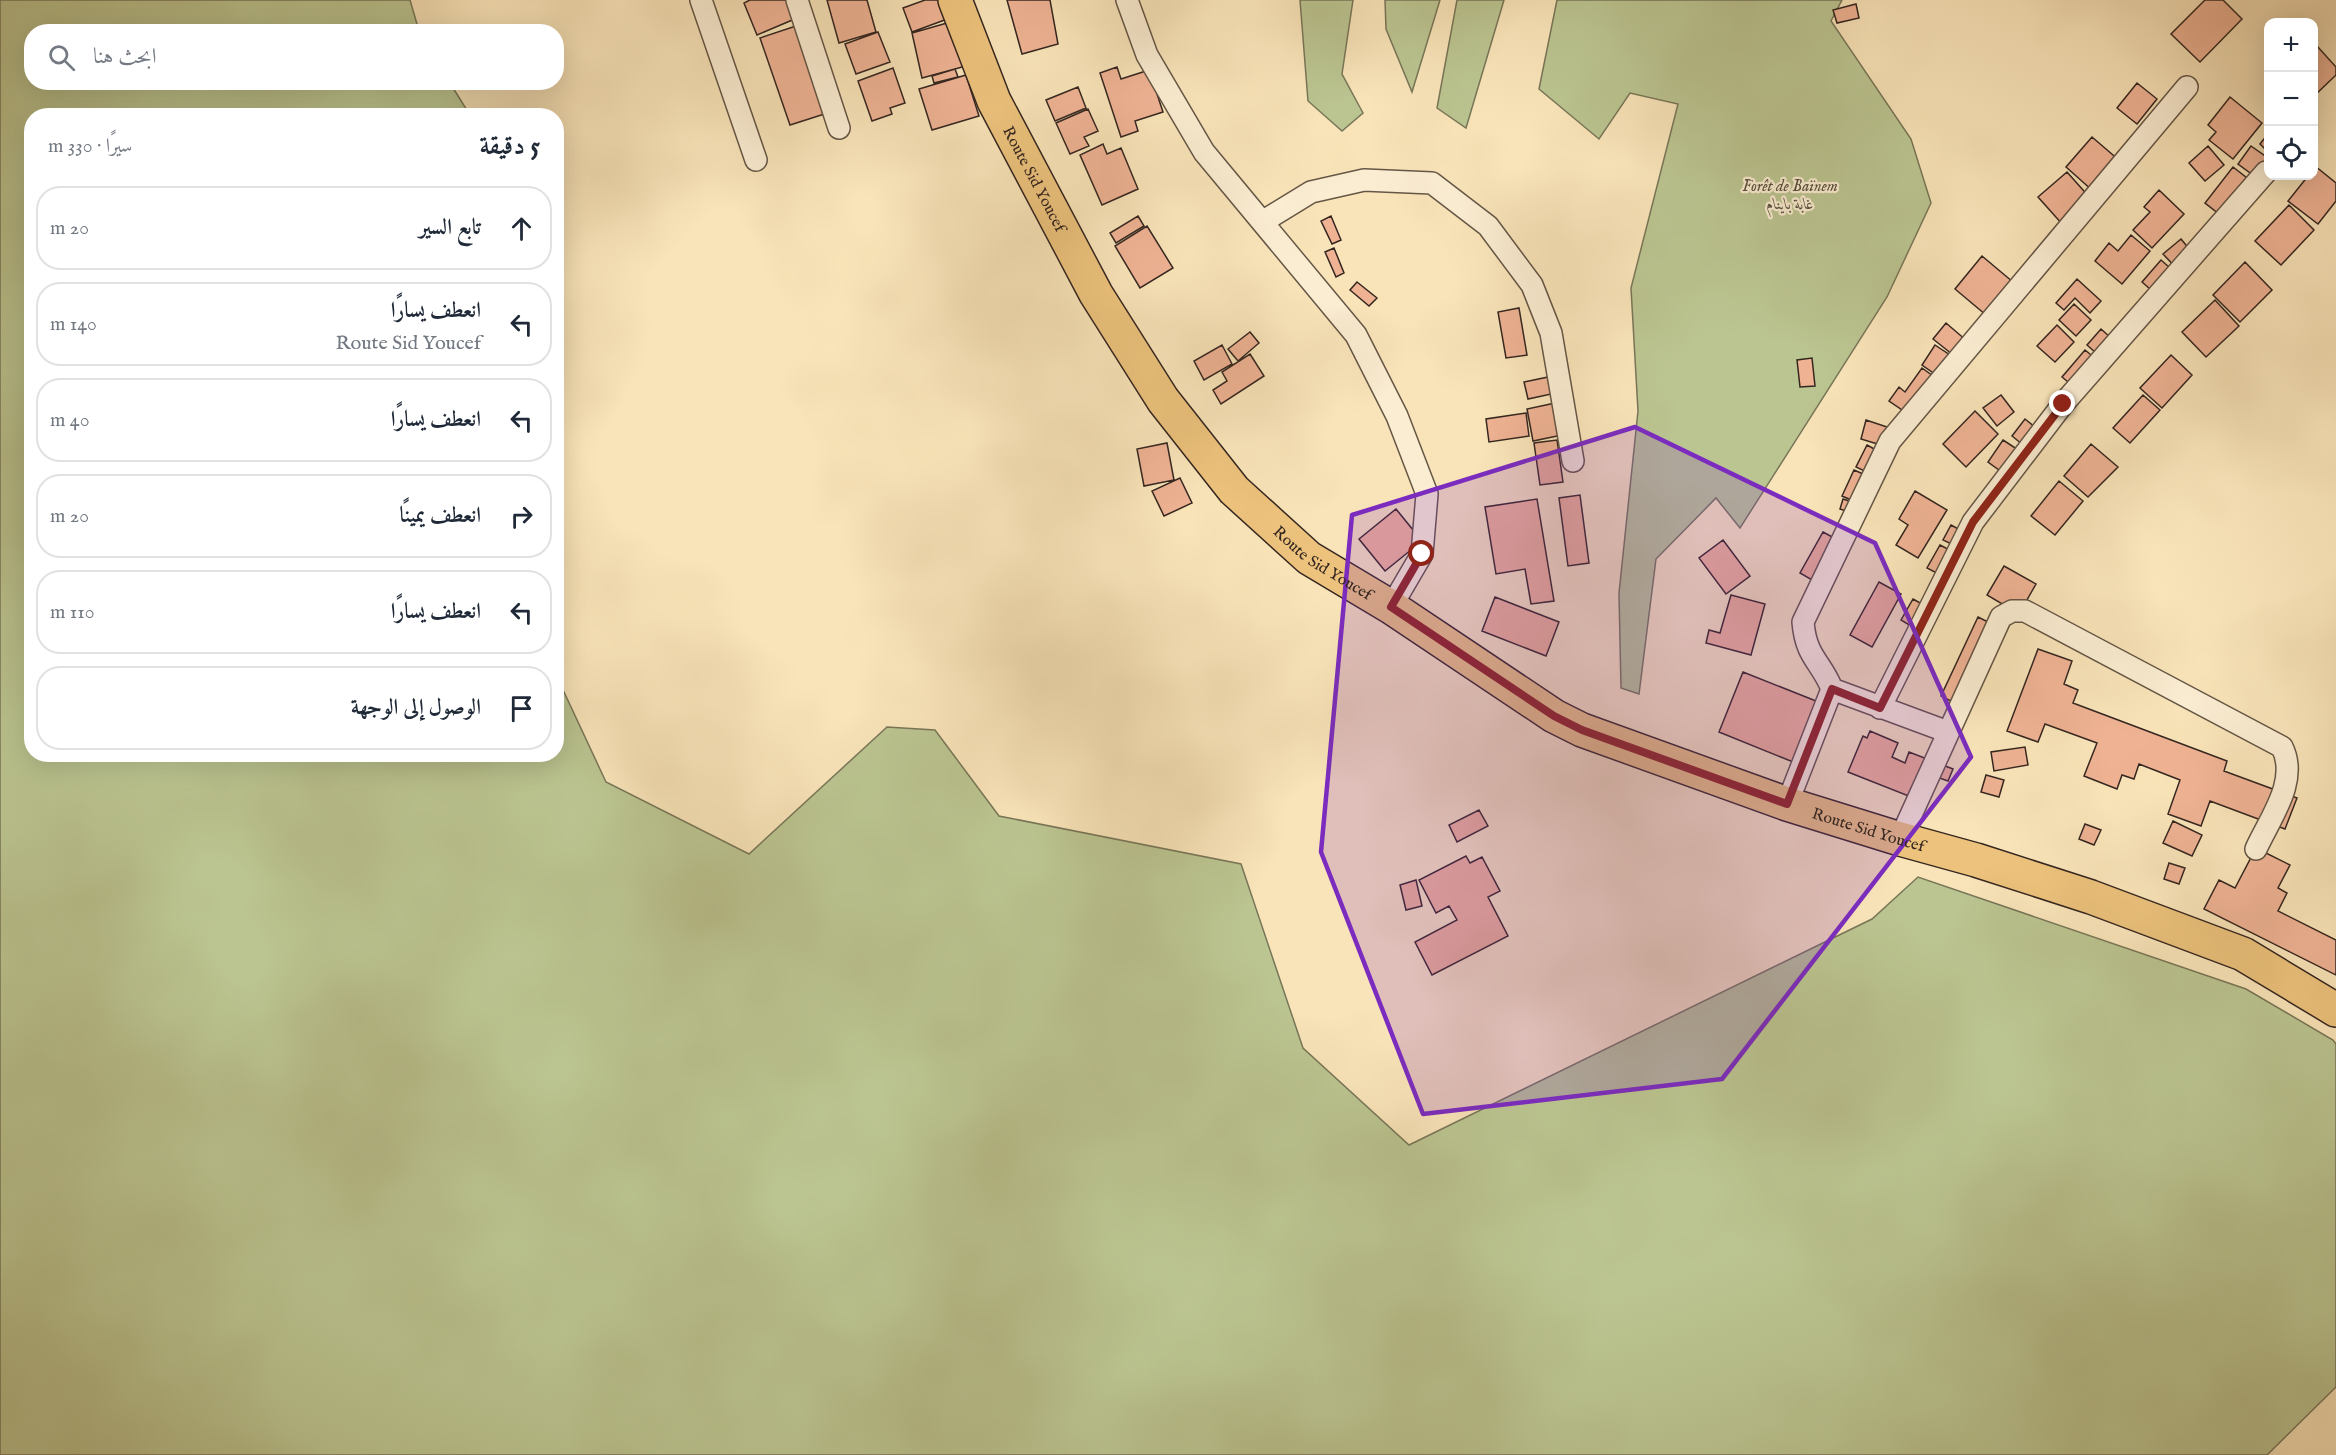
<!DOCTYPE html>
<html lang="ar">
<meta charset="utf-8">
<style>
body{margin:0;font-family:"IM FELL English",Amiri,serif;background:#f6f6f7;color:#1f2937;direction:rtl}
.controls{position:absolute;right:18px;top:18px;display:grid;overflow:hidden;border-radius:12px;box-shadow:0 6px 24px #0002}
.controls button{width:54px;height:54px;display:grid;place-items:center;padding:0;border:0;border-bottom:2px solid #e0e1e3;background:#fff;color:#1f2937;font:30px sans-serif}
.stop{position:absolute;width:18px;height:18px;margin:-14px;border:4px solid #8f2418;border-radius:50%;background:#fff}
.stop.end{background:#8f2418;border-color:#fff;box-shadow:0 2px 6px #0008}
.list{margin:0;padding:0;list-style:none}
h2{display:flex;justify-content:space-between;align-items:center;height:78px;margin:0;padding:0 24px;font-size:26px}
h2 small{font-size:20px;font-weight:400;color:#747a83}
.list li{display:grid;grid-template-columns:39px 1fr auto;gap:18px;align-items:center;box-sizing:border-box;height:84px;margin:0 12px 12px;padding:0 12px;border:2px solid #e0e1e3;border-radius:24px}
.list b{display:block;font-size:22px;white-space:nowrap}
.list p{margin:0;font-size:20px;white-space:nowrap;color:#747a83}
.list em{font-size:20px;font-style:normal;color:#747a83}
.icon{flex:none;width:33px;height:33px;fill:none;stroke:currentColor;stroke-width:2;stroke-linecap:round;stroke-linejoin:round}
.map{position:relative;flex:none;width:2336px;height:1455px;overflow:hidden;direction:ltr}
.search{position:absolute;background:#fff;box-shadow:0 6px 24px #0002;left:24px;top:24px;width:540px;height:66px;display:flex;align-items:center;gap:15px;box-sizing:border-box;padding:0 21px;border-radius:24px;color:#747a83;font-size:22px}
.panel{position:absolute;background:#fff;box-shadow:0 6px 24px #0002;left:24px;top:108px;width:540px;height:654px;border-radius:24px;direction:rtl}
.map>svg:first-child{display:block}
.green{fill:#bbc591;stroke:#787658;stroke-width:1.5}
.building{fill:#efb394;stroke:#342620;stroke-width:1.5}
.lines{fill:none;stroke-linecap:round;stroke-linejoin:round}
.street-casing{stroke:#655646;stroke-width:24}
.primary-casing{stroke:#342620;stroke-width:36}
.street{stroke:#fbedd2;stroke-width:21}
.primary{stroke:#ecc27c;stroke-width:33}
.route{stroke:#8f2418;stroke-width:8}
.marked{fill:#7b2cbf;fill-opacity:0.2;stroke:#7b2cbf;stroke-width:4.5;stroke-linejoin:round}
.labels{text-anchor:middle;stroke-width:4.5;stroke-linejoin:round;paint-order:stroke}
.street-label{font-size:16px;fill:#342620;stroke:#fbedd2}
.park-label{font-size:16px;font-style:italic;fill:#564e3c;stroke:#fbedd2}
</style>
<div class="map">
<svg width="2336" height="1455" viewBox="0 0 2336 1455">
<rect width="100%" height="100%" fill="#f9e4b9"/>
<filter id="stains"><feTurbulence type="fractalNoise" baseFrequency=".00333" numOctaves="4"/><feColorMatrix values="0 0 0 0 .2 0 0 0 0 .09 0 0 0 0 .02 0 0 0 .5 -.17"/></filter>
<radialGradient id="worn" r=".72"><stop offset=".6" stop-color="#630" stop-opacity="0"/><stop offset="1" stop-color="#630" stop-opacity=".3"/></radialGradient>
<!-- green -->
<path class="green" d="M0 0H410L419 31 32 32V82L450 83 470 115 32 116V754H556L557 677 606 782 749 854 887 727 935 730 999 816 1241 864 1303 1048 1409 1145 1872 919 1918 877 2246 989 2333 1040 2336 1044V1387L2267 1455H0Z
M1300 0H1353L1342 74 1363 113 1342 131 1308 101Z
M1385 0H1440L1412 92 1386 29Z
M1457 0H1504L1466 128 1437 108Z
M1557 0H1842L1831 21 1911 139 1931 203 1887 297 1740 528 1716 498 1656 559 1639 694 1621 688 1619 593 1638 411 1631 288 1678 104 1630 93 1599 139 1539 89Z"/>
<!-- building -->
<path class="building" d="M750 0H790L797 18 757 35 744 3Z
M827 0H867L876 32 839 43Z
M925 0H943L950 18 912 32 903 8Z
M1007 0H1050L1058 44 1022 54Z
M2205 0H2223L2242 19 2200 62 2171 34Z
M1856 4 1859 18 1837 23 1833 10Z
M954 21 966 66 922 78 912 33Z
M808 22 837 110 790 125 760 38Z
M878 32 890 62 856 74 845 44Z
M2317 46 2336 67V75L2314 96V49Z
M1117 67 1121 79 1149 70 1163 112 1135 121 1138 131 1121 137 1100 73Z
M893 68 905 103 890 108 892 114 872 121 858 81Z
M955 69 958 77 934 83 932 76Z
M966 75 979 116 932 130 919 89Z
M2137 83 2157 99 2137 124 2117 108Z
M1078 87 1086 108 1055 121 1046 100Z
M2230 97 2262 123 2233 159 2209 140 2216 132 2208 125Z
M1088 109 1098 131 1084 137 1089 146 1070 154 1056 123Z
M2268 134V152L2260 144Z
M2092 137 2120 161 2093 191 2066 167Z
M1103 144 1107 154 1121 148 1138 189 1102 205 1080 155Z
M2208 146 2224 165 2205 181 2189 163Z
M2251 146 2268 158 2257 178 2238 164Z
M2315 166 2336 183V201L2318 224 2288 201 2308 176H2314Z
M2233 167 2256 185 2228 221 2205 203Z
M2067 172 2091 199 2063 225 2038 197Z
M2159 190 2184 214 2152 248 2133 230 2150 212 2144 207Z
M2289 205 2314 230 2281 265 2255 241Z
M1138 216 1144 226 1116 243 1110 233Z
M1331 216 1341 240 1332 244 1321 221Z
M1147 226 1173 268 1140 288 1115 246Z
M2131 235 2150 251 2122 284 2095 261 2109 243 2118 251Z
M2181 239 2195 256 2179 271 2163 254Z
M1334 248 1344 273 1336 277 1325 252Z
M1982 256 2013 282 1986 315 1955 289Z
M2161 260 2178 275 2159 297 2142 282Z
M2245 262 2272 290 2240 322 2213 295Z
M2077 279 2101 301 2090 313 2075 298 2064 310 2056 303Z
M1357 282 1377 298 1369 306 1350 290Z
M2215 300 2239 326 2206 357 2182 332Z
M2074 304 2091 320 2076 336 2059 320Z
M1519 308 1527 355 1506 358 1498 312Z
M1946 323 1974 347 1962 362 1933 339Z
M2057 325 2074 342 2055 362 2037 346Z
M2101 329 2119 345 2105 361 2087 345Z
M1250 332 1259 343 1238 361 1228 349Z
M1222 345 1232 364 1204 380 1194 361Z
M1935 345 1956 359 1942 379 1922 365Z
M2085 350 2102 364 2079 391 2062 377Z
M1250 354 1264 376 1221 404 1213 390 1227 381 1222 372Z
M2171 355 2192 375 2162 408 2140 388Z
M1812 358 1815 386 1800 387 1797 360Z
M1922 368 1940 381 1914 418 1889 401 1899 387 1905 392Z
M1553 376 1556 393 1528 399 1524 382Z
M2001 395 2014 412 1997 426 1983 408Z
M2143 395 2160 410 2130 443 2113 428Z
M1560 402 1567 434 1533 441 1527 409Z
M1975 411 1998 434 1966 467 1943 444Z
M1526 413 1529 436 1489 442 1486 419Z
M2025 419 2041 432 2028 449 2012 436Z
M1866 420 1899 431 1894 449 1861 439Z
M1557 440 1563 482 1540 485 1534 443Z
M2003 440 2026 455 2010 478 1988 462Z
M1167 443 1174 480 1144 486 1137 449Z
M2091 444 2118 467 2088 497 2064 476Z
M1867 445 1887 456 1877 477 1856 467Z
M1854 470 1877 480 1865 506 1842 496Z
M1180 478 1192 503 1164 516 1152 491Z
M2059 481 2083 501 2055 535 2031 516Z
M1915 491 1947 510 1918 558 1896 545 1908 525 1899 519Z
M1580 495 1589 563 1568 566 1559 498Z
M1537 499 1554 601 1531 604 1525 569 1496 574 1485 507Z
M1843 499 1864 506 1861 516 1840 509Z
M1396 509 1422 541 1385 571 1359 539Z
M1951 525 1973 537 1966 551 1943 540Z
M1823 532 1847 545 1824 587 1800 573Z
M1723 540 1750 576 1726 594 1699 558Z
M1940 545 1961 556 1948 579 1927 568Z
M2004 566 2036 584 2019 614 1987 595Z
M1879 582 1901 594 1872 647 1850 635Z
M1731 595 1765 604 1751 655 1706 643 1709 630 1720 633Z
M1495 597 1559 622 1546 656 1482 631Z
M1913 599 1931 609 1919 631 1901 620Z
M1978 617 2004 630 1964 708 1941 696Z
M2038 649 2072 661 2064 684 2078 690 2073 703 2227 761 2224 771 2297 798 2285 829 2210 801 2201 826 2168 814 2180 780 2139 764 2134 779 2122 775 2117 789 2084 776 2097 743 2045 724 2038 742 2007 731Z
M1743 672 1826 705 1803 766 1719 732Z
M1870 731 1898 743 1892 757 1905 763 1909 752 1953 769 1948 781 1937 777 1911 797 1848 772 1863 736 1867 738Z
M2025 747 2028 765 1994 771 1991 752Z
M1986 775 2004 780 1999 797 1981 792Z
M1479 810 1488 826 1457 842 1449 825Z
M2173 821 2202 835 2192 856 2163 843Z
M2085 824 2101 830 2094 845 2079 839Z
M2256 848 2290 865 2278 888 2287 893 2278 911 2336 940V975L2204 909 2219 880 2235 888Z
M1466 856 1470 863 1482 857 1500 891 1488 897 1508 936 1432 975 1415 942 1457 920 1449 906 1436 913 1419 880Z
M2169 863 2185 868 2179 884 2164 879Z
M1416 880 1422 906 1406 910 1400 885Z"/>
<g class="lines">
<!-- street casing -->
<g class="street-casing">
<path id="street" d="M701 0 756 160
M797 0 839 128
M1127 0 1147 55 1204 152 1356 335 1397 416 1427 494 1422 554 1391 607
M1262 222 1311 192 1364 180 1432 183 1488 226 1532 285 1551 333 1573 461
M1832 689 1948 732
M1880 708 1973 522 2063 404 2266 172
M1787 804 1832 689C1821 661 1806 658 1803 622L1890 441 2187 87
M1900 839 2001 617 2012 611H2025L2282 747C2299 781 2270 818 2256 849"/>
</g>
<!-- primary casing -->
<g class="primary-casing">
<g id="primary">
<path id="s1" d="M955 0 994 101 1096 294 1163 400 1234 490 1309 558 1391 607 1554 716 1582 730 1787 804 1900 839 1976 860 2091 897 2243 954 2336 1010"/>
</g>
</g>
<!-- street -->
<use href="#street" class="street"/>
<!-- primary -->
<use href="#primary" class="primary"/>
</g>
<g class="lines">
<!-- route -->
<path class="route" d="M1422 554 1391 607 1554 716 1582 730 1787 804 1832 689 1880 708 1973 522 2063 404"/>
</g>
<!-- marked area -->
<path class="marked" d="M1635 427 1875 543 1971 757 1722 1079 1423 1114 1321 852 1352 515Z"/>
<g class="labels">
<!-- street labels -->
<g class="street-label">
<text dy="6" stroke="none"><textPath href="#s1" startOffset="196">Route Sid Youcef</textPath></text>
<text dy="6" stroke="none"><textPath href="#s1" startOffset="682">Route Sid Youcef</textPath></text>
<text dy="6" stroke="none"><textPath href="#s1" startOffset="1294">Route Sid Youcef</textPath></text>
</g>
<!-- park labels -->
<g class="park-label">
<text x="1790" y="191">Forêt de Baïnem<tspan x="1790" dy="18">غابة باينام</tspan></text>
</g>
</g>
<rect width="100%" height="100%" filter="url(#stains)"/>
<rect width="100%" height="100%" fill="url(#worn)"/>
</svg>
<div class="controls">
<button>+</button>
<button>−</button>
<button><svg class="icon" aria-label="locate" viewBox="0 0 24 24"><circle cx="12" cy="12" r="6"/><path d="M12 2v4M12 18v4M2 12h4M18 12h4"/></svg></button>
</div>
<div class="stop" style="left:1422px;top:554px"></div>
<div class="stop end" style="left:2063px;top:404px"></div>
<div class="search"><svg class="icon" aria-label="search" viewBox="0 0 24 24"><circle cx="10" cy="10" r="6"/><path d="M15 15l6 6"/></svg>ابحث هنا</div>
<section class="panel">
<h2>5 دقيقة<small>سيرًا · 330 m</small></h2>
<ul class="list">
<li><svg class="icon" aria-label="ahead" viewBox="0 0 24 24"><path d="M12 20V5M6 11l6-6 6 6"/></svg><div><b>تابع السير</b></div><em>20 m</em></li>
<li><svg class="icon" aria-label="left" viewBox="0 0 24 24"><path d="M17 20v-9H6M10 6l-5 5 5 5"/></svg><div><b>انعطف يسارًا</b><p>Route Sid Youcef</p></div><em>140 m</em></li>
<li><svg class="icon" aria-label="left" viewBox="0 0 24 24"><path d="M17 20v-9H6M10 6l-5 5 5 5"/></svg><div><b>انعطف يسارًا</b></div><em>40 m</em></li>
<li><svg class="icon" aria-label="right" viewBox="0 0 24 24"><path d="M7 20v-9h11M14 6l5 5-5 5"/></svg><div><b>انعطف يمينًا</b></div><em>20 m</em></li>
<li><svg class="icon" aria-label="left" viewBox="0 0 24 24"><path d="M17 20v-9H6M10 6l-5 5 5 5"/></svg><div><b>انعطف يسارًا</b></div><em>110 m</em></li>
<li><svg class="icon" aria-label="arrive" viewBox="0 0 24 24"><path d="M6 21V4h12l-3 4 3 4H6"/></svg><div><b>الوصول إلى الوجهة</b></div></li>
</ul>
</section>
</div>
